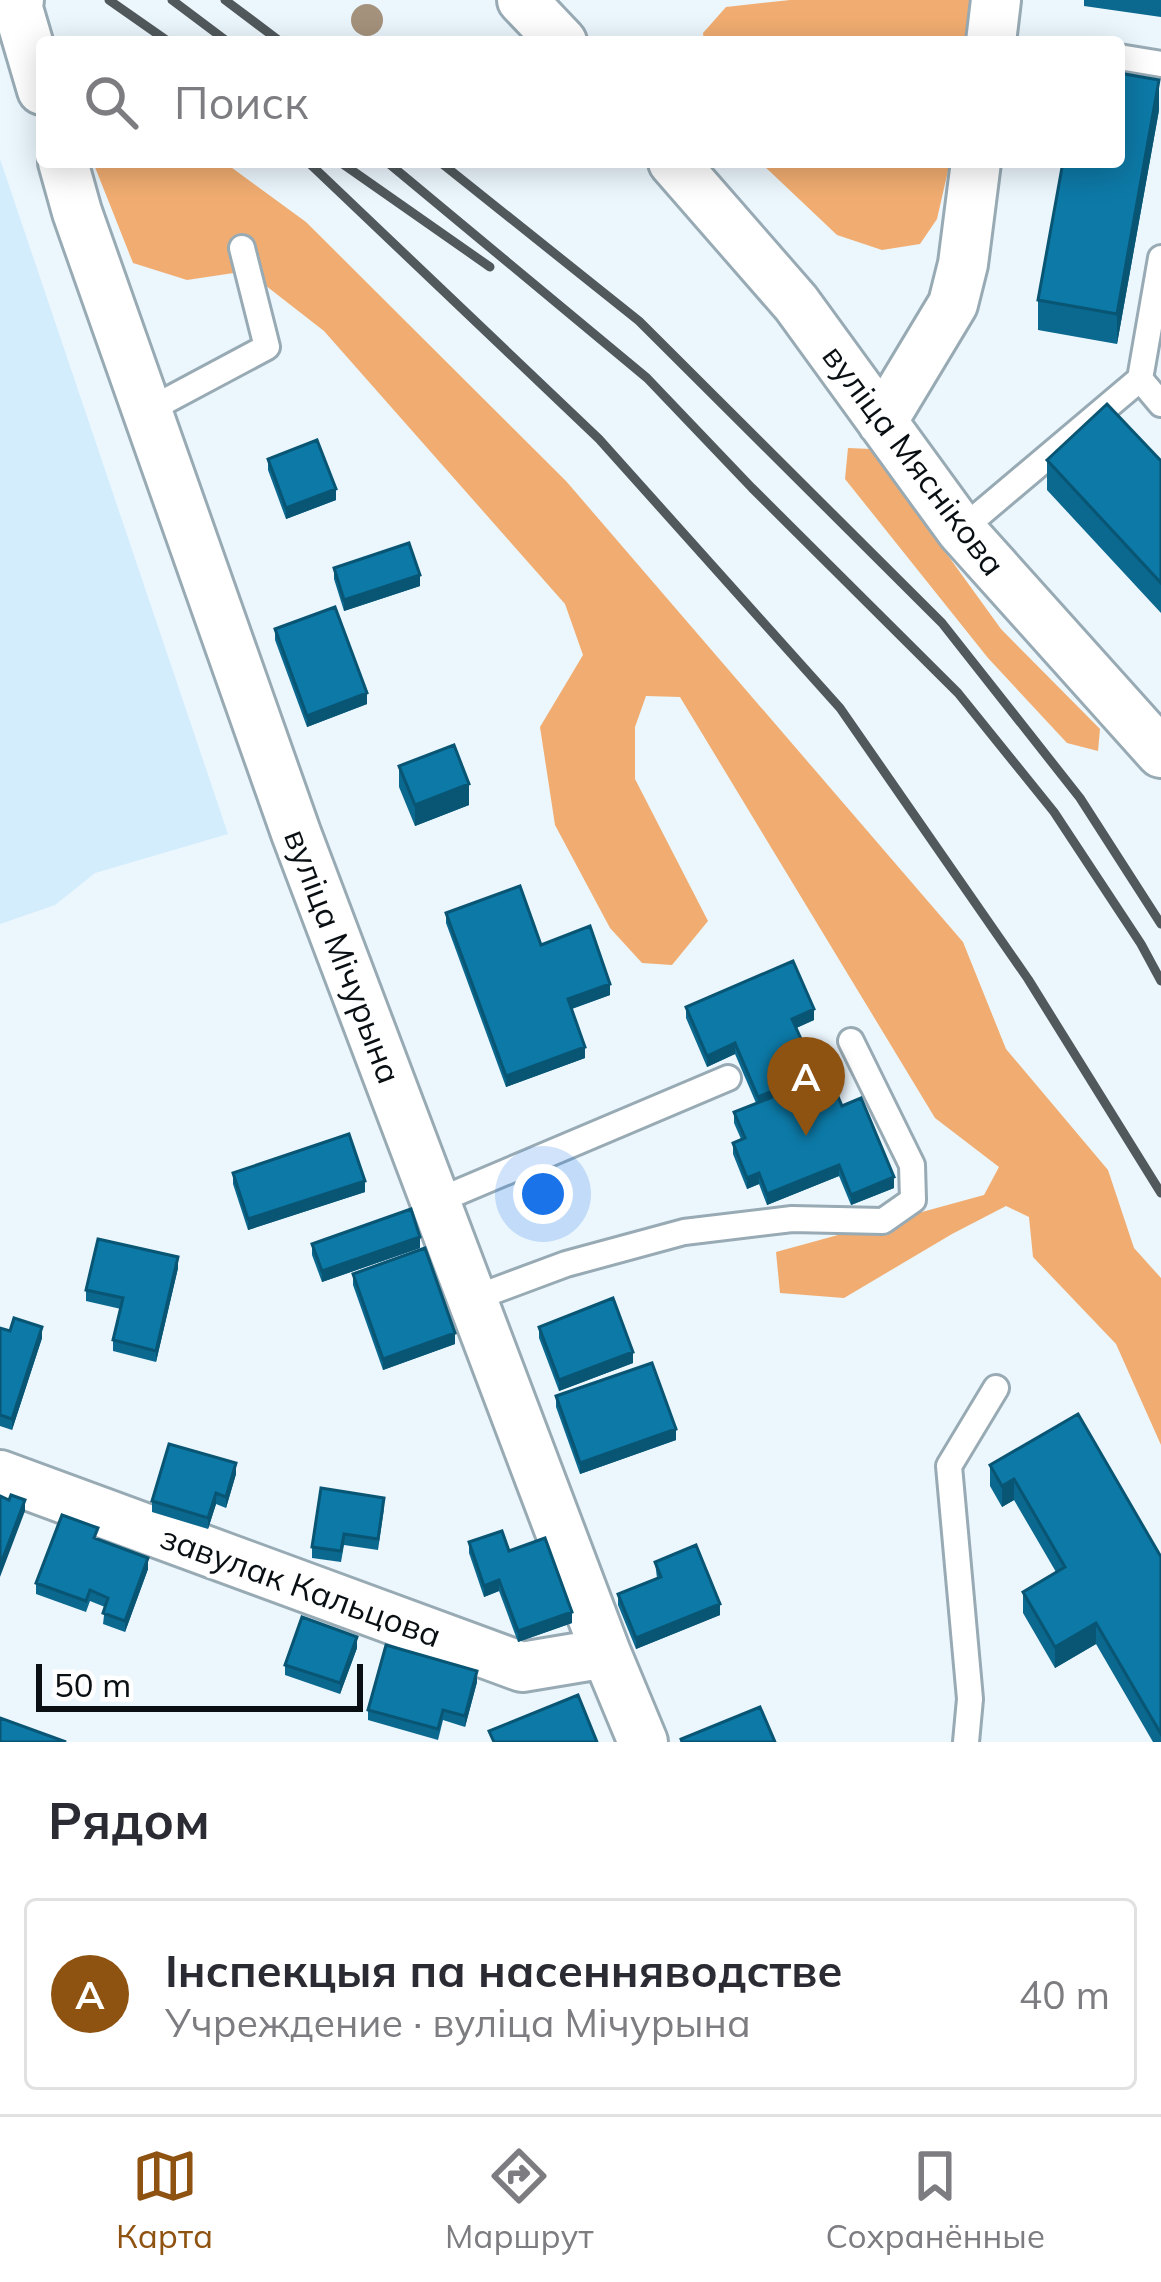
<!DOCTYPE html>
<html lang="ru">
<meta charset="utf-8">
<style>
body{margin:0;font-family:Mulish,sans-serif;background:#f7f7f7;color:#2b2b33}
.scale{position:absolute;left:36px;bottom:30px;width:327px;box-sizing:border-box;padding-left:12px;border:6px solid #090f13;border-top:0;font-size:33px;line-height:42px;white-space:nowrap;color:#090f13;-webkit-text-stroke:9px #fff;paint-order:stroke}
.you{position:absolute;left:543px;top:1194px;width:42px;height:42px;margin:-30px;border:9px solid #fff;border-radius:50%;background:#1a73e8;box-shadow:0 0 0 18px #1a73e833}
.badge{display:grid;place-items:center;width:78px;height:78px;border-radius:50%;background:#8e5211;color:#fff;font-size:39px;font-weight:700}
.pin{position:absolute;translate:-50% -99px;filter:drop-shadow(0 3px 6px #0008)}
.pin::after{content:'';position:absolute;top:63px;width:42px;height:36px;background:inherit;clip-path:polygon(0 0,100% 0,50% 100%)}
.list{margin:0;padding:0;list-style:none}
h2{display:flex;justify-content:space-between;align-items:center;height:156px;margin:0;padding:0 48px;font-size:51px}
h2 small{font-size:39px;font-weight:400;color:#7c7c81}
.list li{display:grid;grid-template-columns:78px 1fr auto;gap:36px;align-items:center;box-sizing:border-box;height:192px;margin:0 24px 24px;padding:0 24px;border:3px solid #e1e1e2;border-radius:12px}
.list b{display:block;font-size:45px;white-space:nowrap}
.list p{margin:0;font-size:39px;white-space:nowrap;color:#7c7c81}
.list em{font-size:39px;font-style:normal;color:#7c7c81}
.icon{flex:none;width:66px;height:66px;fill:none;stroke:currentColor;stroke-width:2;stroke-linecap:round;stroke-linejoin:round}
.map{position:relative;flex:none;width:1161px;height:1742px;overflow:hidden}
.search{position:absolute;background:#fff;box-shadow:0 6px 30px #0003;left:36px;right:36px;top:36px;height:132px;display:flex;align-items:center;gap:30px;box-sizing:border-box;padding:0 42px;border-radius:12px;color:#7c7c81;font-size:45px}
.sheet{height:372px;background:#fff}
nav{display:flex;justify-content:space-around;align-items:center;box-sizing:border-box;height:168px;border-top:3px solid #e1e1e2;background:#fff;font-size:33px;color:#7c7c81}
nav a{display:grid;justify-items:center;gap:6px}
nav .on{color:#8e5211}
.map>svg:first-child{display:block}
.built{fill:#d3edfd}
.forest{fill:#f1ad71}
.lines{fill:none;stroke-linecap:round;stroke-linejoin:round}
.lane-casing{stroke:#98aab4;stroke-width:30}
.street-casing{stroke:#98aab4;stroke-width:54}
.lane{stroke:#fff;stroke-width:24}
.street{stroke:#fff;stroke-width:48}
.rail{stroke:#51595d;stroke-width:9}
.tree{fill:#a5927c}
.wall{fill:#0b688f}
.shaded-wall{fill:#095574}
.building{fill:#0d79a6;stroke:#095574;stroke-width:3}
.labels{text-anchor:middle;stroke-width:9;stroke-linejoin:round;paint-order:stroke}
.street-label{font-size:33px;fill:#090f13;stroke:#fff}
</style>
<div class="map">
<svg width="1161" height="1742" viewBox="0 0 1161 1742">
<rect width="100%" height="100%" fill="#ebf6fd"/>
<!-- built -->
<path class="built" d="M0 159 228 834 95 873 55 905 0 924Z"/>
<!-- forest -->
<path class="forest" d="M790 0H976L970 42H704L703 33 726 7Z
M93 162H224L306 222 566 481 963 942 1006 1049 1108 1170 1134 1248 1161 1278V1445L1116 1344 1033 1257 1029 1217 1006 1206 952 1234 844 1298 780 1293 776 1252 984 1195 999 1167 935 1118 680 697 646 696 635 727V779L708 921 672 965 642 963 610 928 555 825 540 727 583 655 565 604 324 331 247 271 187 280 133 263Z
M760 162H950L937 219 920 244 882 250 837 235Z
M848 448 871 449 1001 629 1100 729 1098 751 1067 743 988 658 845 479Z"/>
<g class="lines">
<!-- lane casing -->
<g class="lane-casing">
<path id="lane" d="M1119 57 1161 64
M1140 379 1161 404
M147 411 267 347 242 248
M961 530 1140 379 1161 258
M435 1202 728 1078
M472 1299 566 1264 684 1232 792 1219 883 1221 913 1200 912 1165 851 1041
M966 1742 970 1699 949 1466 996 1388"/>
</g>
<!-- street casing -->
<g class="street-casing">
<path id="street" d="M19 0 17 5 42 90
M522 0 562 42
M991 42 996 0
M63 162 77 212 296 833 606 1653 643 1742
M673 162 796 303 961 530 1161 753
M882 422 953 304 963 264 976 162
M0 1475 522 1667 606 1653"/>
</g>
<!-- lane -->
<use href="#lane" class="lane"/>
<!-- street -->
<use href="#street" class="street"/>
<!-- rail -->
<path class="rail" d="M109 0 169 42
M172 0 228 42
M225 0 281 42
M308 162 599 439 840 708 1028 979 1161 1193
M340 162 490 267
M387 162 647 378 752 488 958 693 1054 812 1141 944 1161 981
M440 162 639 321 942 623 1080 798 1161 924"/>
</g>
<!-- trees -->
<circle class="tree" cx="367" cy="20" r="16"/>
<!-- wall -->
<path class="wall" d="M1084 0H1161V17L1084 6Z
M1159 110 1117 344 1038 330V300Z
M268 459 336 500 286 519 268 470Z
M1047 460 1161 461V613L1047 490Z
M334 568 420 586 344 611 334 579Z
M275 629 367 704 307 727 275 640Z
M399 766 469 805 415 826 399 787Z
M446 913 541 945 610 995 572 1009 585 1058 506 1087 446 923Z
M686 1007 814 1020 796 1028 816 1080 842 1106 894 1188 851 1205 839 1176 767 1205 759 1184 747 1189 733 1154V1143L741 1139 734 1123V1112L756 1103 735 1054 707 1067 686 1018Z
M233 1173 365 1192 248 1230 233 1184Z
M312 1244 420 1248 322 1282 312 1255Z
M178 1268 156 1362 113 1351V1340L121 1309 86 1301V1290Z
M353 1274 455 1344 383 1370 353 1285Z
M539 1327 633 1363 559 1391 539 1338Z
M0 1328 42 1338 12 1430 0 1426Z
M556 1396 676 1440 580 1474 556 1407Z
M990 1465 1161 1557V1742H1153L1096 1644 1055 1668 1023 1613V1592L1056 1572 1014 1500 1002 1507 990 1486Z
M236 1474 226 1508 216 1504 208 1529 152 1512V1501Z
M384 1509 378 1550 344 1545 341 1562 312 1558V1547Z
M97 1539 148 1569 125 1632 103 1624 105 1607 90 1601 86 1612 36 1594V1583Z
M469 1542 509 1551 572 1623 518 1642 499 1591 484 1597 469 1553Z
M655 1562 720 1615 636 1649 618 1605V1594L657 1578Z
M357 1648 340 1694 285 1675V1665Z
M477 1682 465 1727 443 1720 438 1740 368 1720V1710Z"/>
<!-- shaded-wall -->
<path class="shaded-wall" d="M1159 80V110L1117 344V314Z
M336 489V500L286 519V508Z
M420 575V586L344 611V600Z
M367 693V704L307 727V716Z
M469 784V805L415 826V805Z
M610 984V995L568 1010V999Z
M814 1009V1020L792 1030V1019Z
M735 1043V1054L707 1067V1056Z
M585 1047V1058L506 1087V1076Z
M816 1072V1083L758 1108V1097Z
M839 1165V1176L767 1205V1194Z
M759 1173V1184L747 1189V1178Z
M894 1177V1188L851 1205V1195Z
M365 1181V1192L248 1230V1219Z
M420 1237V1248L322 1282V1271Z
M178 1257V1268L156 1362V1351Z
M42 1327V1338L12 1430V1419Z
M455 1333V1344L383 1370V1359Z
M633 1352V1363L559 1391V1380Z
M676 1429V1440L580 1474V1463Z
M236 1463V1474L226 1508V1497Z
M1014 1479V1500L1002 1507V1486Z
M216 1493V1504L208 1529V1518Z
M25 1500V1511L0 1577V1566Z
M148 1558V1569L125 1632V1621Z
M499 1580V1591L484 1597V1586Z
M720 1604V1615L636 1649V1638Z
M572 1612V1623L518 1642V1631Z
M1096 1623V1644L1055 1668V1647Z
M357 1637V1648L340 1694V1683Z
M477 1671V1682L465 1727V1716Z"/>
<!-- building -->
<path class="building" d="M1119 73 1159 80 1117 314 1038 300 1063 162H1119Z
M1107 404 1161 461V583L1047 460Z
M317 440 336 489 286 508 268 459Z
M409 543 420 575 344 600 334 568Z
M335 607 367 693 307 716 275 629Z
M454 745 469 784 415 805 399 766Z
M520 886 541 945 590 926 610 984 568 999 585 1047 506 1076 446 913Z
M793 961 814 1009 792 1019 816 1072 758 1097 735 1043 707 1056 686 1007Z
M829 1075 842 1106 861 1098 894 1177 851 1195 839 1165 767 1194 759 1173 747 1178 733 1143 745 1138 734 1112Z
M349 1134 365 1181 248 1219 233 1173Z
M411 1209 420 1237 322 1271 312 1244Z
M98 1239 178 1257 156 1351 113 1340 123 1298 86 1290Z
M425 1248 455 1333 383 1359 353 1274Z
M613 1298 633 1352 559 1380 539 1327Z
M14 1318 42 1327 12 1419 0 1415V1328L10 1331Z
M652 1363 676 1429 580 1463 556 1396Z
M1078 1414 1161 1557V1734L1096 1623 1055 1647 1023 1592 1065 1567 1014 1479 1002 1486 990 1465Z
M169 1444 236 1463 226 1497 216 1493 208 1518 152 1501Z
M321 1488 384 1498 378 1539 344 1534 341 1551 312 1547Z
M11 1495 25 1500 0 1566V1496L9 1500Z
M62 1515 98 1528 94 1538 148 1558 125 1621 103 1613 108 1598 90 1590 86 1601 36 1583Z
M502 1531 509 1551 545 1538 572 1612 518 1631 499 1580 484 1586 469 1542Z
M696 1545 720 1604 636 1638 618 1594 661 1577 655 1562Z
M302 1617 357 1637 340 1683 285 1665Z
M386 1645 477 1671 465 1716 443 1710 438 1729 368 1710Z
M578 1695 597 1742H494L489 1731Z
M760 1707 775 1742H682L681 1739Z
M0 1718 66 1742H0Z"/>
<g class="labels">
<!-- street labels -->
<g class="street-label">
<text transform="translate(914 460) rotate(53)" y="12">вуліца Мяснікова</text>
<text transform="translate(343 956) rotate(69)" y="12">вуліца Мічурына</text>
<text transform="translate(301 1586) rotate(20)" y="12">завулак Кальцова</text>
</g>
</g>
</svg>
<div class="scale">50 m</div>
<div class="you"></div>
<div class="pin badge" style="left:806px;top:1136px">A</div>
<div class="search"><svg class="icon" aria-label="search" viewBox="0 0 24 24"><circle cx="10" cy="10" r="6"/><path d="M15 15l6 6"/></svg>Поиск</div>
</div>
<section class="sheet">
<h2>Рядом<small></small></h2>
<ul class="list">
<li><span class="badge">A</span><div><b>Інспекцыя па насенняводстве</b><p>Учреждение · вуліца Мічурына</p></div><em>40 m</em></li>
</ul>
</section>
<nav>
<a class="on"><svg class="icon" aria-label="map" viewBox="0 0 24 24"><path d="M3 6l6-2 6 2 6-2v14l-6 2-6-2-6 2zM9 4v14M15 6v14"/></svg>Карта</a>
<a><svg class="icon" aria-label="directions" viewBox="0 0 24 24"><path d="M12 3l9 9-9 9-9-9zM9 14v-3h6M13 9l2 2-2 2"/></svg>Маршрут</a>
<a><svg class="icon" aria-label="saved" viewBox="0 0 24 24"><path d="M7 4h10v16l-5-4-5 4z"/></svg>Сохранённые</a>
</nav>
